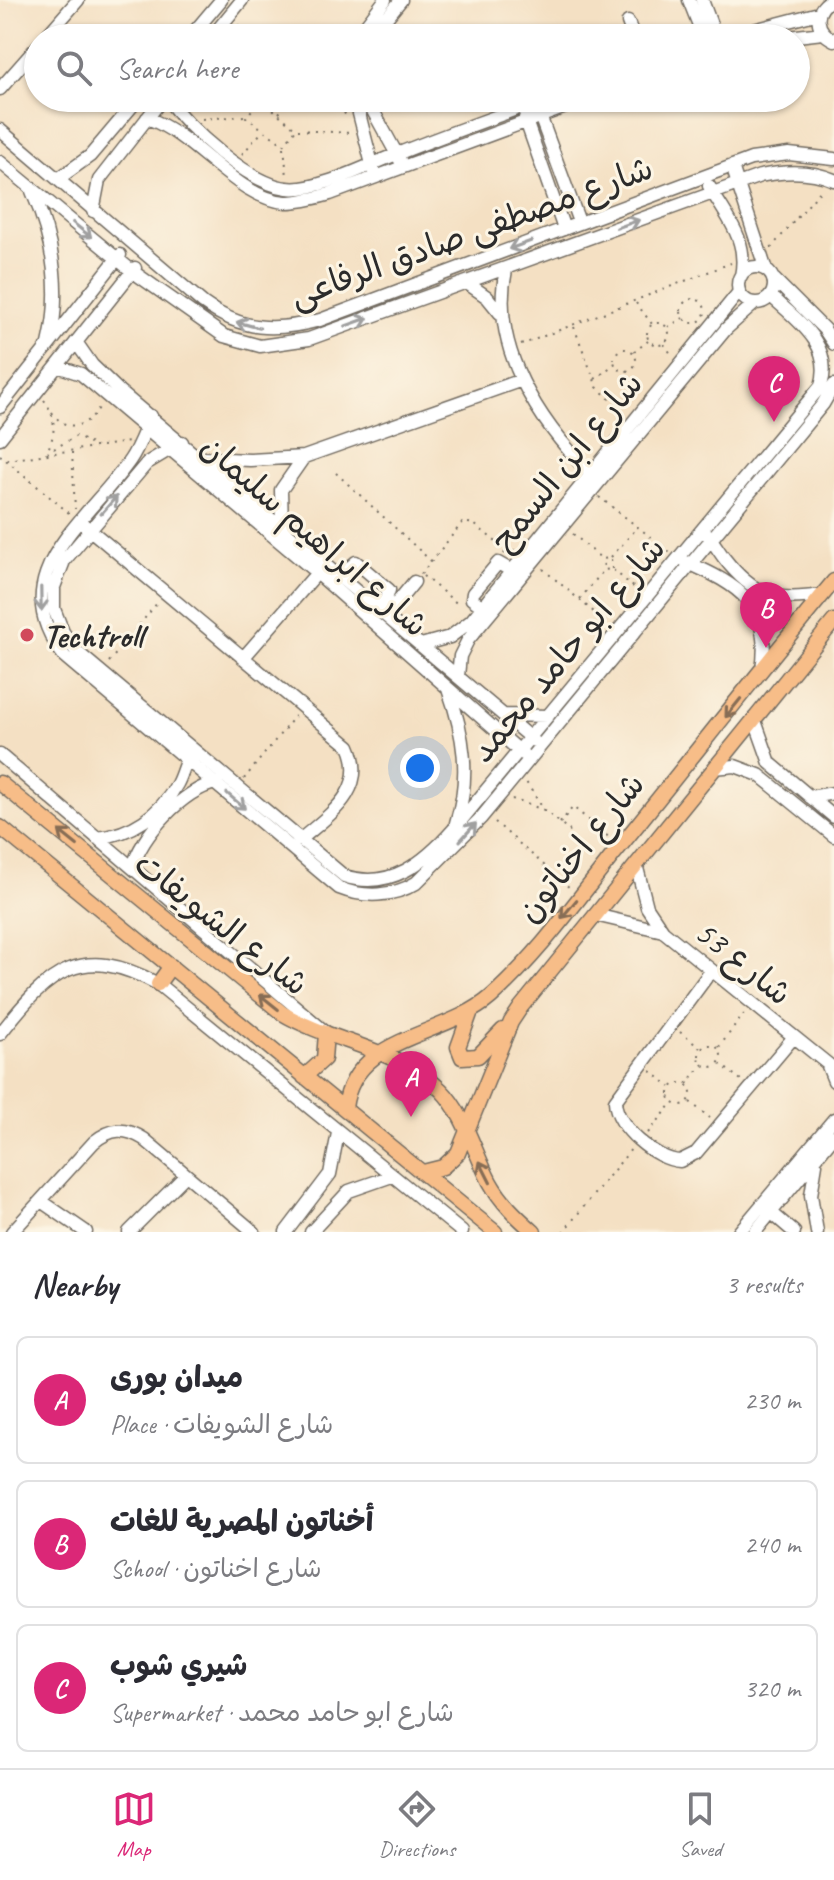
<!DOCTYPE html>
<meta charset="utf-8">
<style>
body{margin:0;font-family:Caveat,"Playpen Sans Arabic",sans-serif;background:#f7f7f7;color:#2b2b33}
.you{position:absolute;left:420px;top:768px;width:28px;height:28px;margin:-20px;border:6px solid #fff;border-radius:50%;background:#1a73e8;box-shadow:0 0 0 12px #1a73e833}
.badge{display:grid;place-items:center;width:52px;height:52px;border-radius:50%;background:#db2777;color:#fff;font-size:26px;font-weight:700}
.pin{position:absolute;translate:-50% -66px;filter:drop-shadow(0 2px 4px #0008)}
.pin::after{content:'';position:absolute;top:42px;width:28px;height:24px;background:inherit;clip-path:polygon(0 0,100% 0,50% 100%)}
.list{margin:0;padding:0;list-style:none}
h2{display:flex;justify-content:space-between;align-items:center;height:104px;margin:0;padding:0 32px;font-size:34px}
h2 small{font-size:26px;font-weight:400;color:#7c7c81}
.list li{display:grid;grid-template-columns:52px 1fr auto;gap:24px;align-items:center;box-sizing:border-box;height:128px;margin:0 16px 16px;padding:0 16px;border:2px solid #e1e1e2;border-radius:12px}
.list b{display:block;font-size:30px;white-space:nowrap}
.list p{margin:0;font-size:26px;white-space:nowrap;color:#7c7c81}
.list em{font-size:26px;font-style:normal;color:#7c7c81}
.icon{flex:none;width:44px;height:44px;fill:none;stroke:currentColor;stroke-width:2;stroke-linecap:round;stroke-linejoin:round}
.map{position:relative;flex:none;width:834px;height:1232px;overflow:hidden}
.search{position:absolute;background:#fff;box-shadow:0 2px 6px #0004;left:24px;right:24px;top:24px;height:88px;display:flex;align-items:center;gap:20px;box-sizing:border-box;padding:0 28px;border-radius:44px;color:#7c7c81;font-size:30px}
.sheet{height:536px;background:#fff}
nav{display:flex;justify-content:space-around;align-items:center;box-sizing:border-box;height:112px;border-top:2px solid #e1e1e2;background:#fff;font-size:22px;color:#7c7c81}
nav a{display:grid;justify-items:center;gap:4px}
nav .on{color:#db2777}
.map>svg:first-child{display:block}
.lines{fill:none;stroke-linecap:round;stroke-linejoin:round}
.minor-casing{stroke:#716a60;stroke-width:15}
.major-casing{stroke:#716a60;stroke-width:17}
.path{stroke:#716a60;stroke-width:2;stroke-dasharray:2 6;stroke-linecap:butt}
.minor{stroke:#fff;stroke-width:12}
.major{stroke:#f7bd88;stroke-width:14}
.oneway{stroke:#a0a0a0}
.oneway2{stroke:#876d55}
.poi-dot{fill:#d1495b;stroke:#fcf5e5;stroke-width:3}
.labels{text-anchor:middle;stroke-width:6;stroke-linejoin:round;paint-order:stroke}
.street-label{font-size:34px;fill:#2b2b2b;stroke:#fcf5e5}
.poi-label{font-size:34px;font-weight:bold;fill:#2b2b2b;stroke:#fcf5e5;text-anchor:start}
</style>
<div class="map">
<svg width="834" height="1232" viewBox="0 0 834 1232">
<rect width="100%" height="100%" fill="#fcf5e5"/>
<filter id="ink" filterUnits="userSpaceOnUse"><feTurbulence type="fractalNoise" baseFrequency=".0125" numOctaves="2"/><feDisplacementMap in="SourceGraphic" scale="16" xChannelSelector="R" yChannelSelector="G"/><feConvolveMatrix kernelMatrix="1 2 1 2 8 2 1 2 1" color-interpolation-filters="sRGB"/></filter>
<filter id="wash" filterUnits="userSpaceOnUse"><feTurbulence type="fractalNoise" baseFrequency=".006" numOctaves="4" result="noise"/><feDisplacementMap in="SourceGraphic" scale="32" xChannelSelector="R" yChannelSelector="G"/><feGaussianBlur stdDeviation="1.8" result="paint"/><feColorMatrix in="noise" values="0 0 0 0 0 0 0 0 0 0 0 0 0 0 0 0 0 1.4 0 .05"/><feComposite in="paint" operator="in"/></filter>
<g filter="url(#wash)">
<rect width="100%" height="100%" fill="#f4e0c3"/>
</g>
<g filter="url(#ink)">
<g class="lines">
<!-- minor casing -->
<g class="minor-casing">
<path id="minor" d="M689 0 704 38
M702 0 716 38
M831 0C813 11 815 31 834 40
M628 22 634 38
M45 38 78 0
M189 38 221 0
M211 38 242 0
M356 38 385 0
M370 38 401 0
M723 38 819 13
M779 38 823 33
M0 89 38 46
M167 98C187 128 250 184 287 188 317 192 368 165 397 154 446 134 496 117 546 98
M355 98 374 172
M366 98 400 160
M539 113 579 222
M147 118C196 135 237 199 286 202 301 202 316 198 330 194L590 98
M525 118 564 229
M0 130 203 303C242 331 275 332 320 320L751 159 789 154 834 159
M0 162 132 271 224 336 260 346 309 339 760 176C784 171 811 170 834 180
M732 166 766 270
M58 179 90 156 139 98
M709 186C725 216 749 238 741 276
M32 191C54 241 62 291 49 344
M93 211 99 180 163 98
M738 285a18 18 0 1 1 36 0a18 18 0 1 1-36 0Z
M506 270C489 347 539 422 591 474
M774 279 824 329 834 344
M467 283 487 297 500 313
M76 342 92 365 119 391 534 741
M57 366 81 374 317 573 523 754
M0 407 120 255
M151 416C144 431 139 447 130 460 86 523 0 576 65 657L339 888C364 898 393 897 416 883L481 818 823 404 834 385
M0 438 135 268
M182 442 147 463 64 561 54 587V609L63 632 76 651 344 876C390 891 425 862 454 829L821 386C834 345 798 321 771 296
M203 458 250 460 304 457 522 380
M83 524 349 746C369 790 329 815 300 840
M282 526 281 490 304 457
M706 533C713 541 718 550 724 558 755 598 776 601 823 595
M686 562C739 585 772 605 762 670
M340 576 356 562 389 590 386 599 373 613
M483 607 472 599 473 593 498 563 512 571
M386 616 414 582
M421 645 450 637 471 621 739 292
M244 657 317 573
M458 676 460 656 468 640 726 329 754 304
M448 689C464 734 471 776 456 823
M504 715 548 716
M754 718 770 763 834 817
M0 755 324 1031
M714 768 735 766 759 775 834 836
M810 797 834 793
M97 838C132 834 160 815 177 784 182 775 184 764 189 755
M636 864 647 907 663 931 834 1069
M133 868C139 837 185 788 216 783
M595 915 663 931
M711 971 615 1101C616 1127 656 1160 680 1161L696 1153 793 1038
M0 1034C49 971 81 942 158 984L462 1232
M828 1066 834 1081
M816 1164 811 1195 817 1232
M41 1201 86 1232
M766 1208 794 1232
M12 1232 94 1142C111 1128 125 1127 144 1139L254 1232
M129 1232 186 1175
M286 1232 330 1174 338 1133
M311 1232 349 1191 392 1176
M739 1232 834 1119
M755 1232 834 1136"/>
</g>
<!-- major casing -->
<g class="major-casing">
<path id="major" d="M0 783 282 1013C332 1043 398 1048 441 1090 465 1114 474 1152 490 1182 501 1202 517 1217 534 1232
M0 827 495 1232
M158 984 171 966
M471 1011 458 1047 462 1057 478 1056 503 1030
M304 1077 324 1059 326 1033
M345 1108C353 1035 444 1038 491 997 537 956 575 903 613 855 687 764 759 671 834 581
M423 1172 443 1167 458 1153 511 1022 521 1007 834 621"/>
</g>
<!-- path -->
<path class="path" d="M238 25 253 38
M233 29 237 38
M325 98 349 117
M261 99 296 129 284 145 246 117Z
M279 113 293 98
M202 119 244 116
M298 130 351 133
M284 147 287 176
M242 154 262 132
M771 248 822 189
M681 311a12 12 0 1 1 24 0a12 12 0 1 1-24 0Z
M636 303 652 324
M647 334a11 11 0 1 1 22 0a11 11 0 1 1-22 0Z
M574 327 597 387 624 413
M668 327 683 318
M664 344 672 355
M521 345 731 263
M614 360a11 11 0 1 1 22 0a11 11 0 1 1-22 0Z
M634 352 648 341
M595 379 612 366
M44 400C57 417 56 435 46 453
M52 412C67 435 89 426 100 406
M72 452 75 509
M47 453 76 436 96 447
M0 455 69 513
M7 460 129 442
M336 473 431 561
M599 497 670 552
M573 534 602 559
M504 554 509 546 515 551
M611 557 636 529
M543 569 608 624
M612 569 611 558 603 559 604 570 612 569 637 590
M421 574 463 522 474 524 506 550
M423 576 459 605
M580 599 604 570
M109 662 158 602
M244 779 295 716
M512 799 544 810 526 782
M544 810 575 835
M495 822 571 889
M560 823 573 807 611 839
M680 1032 700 1048
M699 1056a11 11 0 1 1 22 0a11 11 0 1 1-22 0Z
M719 1047 744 1014
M720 1064 741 1080
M651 1071 670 1087
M669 1094a11 11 0 1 1 22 0a11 11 0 1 1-22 0Z
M687 1084 703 1064
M690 1102 710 1118
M648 1133 672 1104
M563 1232 632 1148"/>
<!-- minor -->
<use href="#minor" class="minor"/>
<!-- major -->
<use href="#major" class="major"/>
</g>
<!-- one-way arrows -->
<defs><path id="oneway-shaft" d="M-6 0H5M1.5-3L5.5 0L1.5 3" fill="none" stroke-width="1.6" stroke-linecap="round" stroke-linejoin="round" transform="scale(2)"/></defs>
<g class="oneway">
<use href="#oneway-shaft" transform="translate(628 224) rotate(-20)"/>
<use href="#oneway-shaft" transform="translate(82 230) rotate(39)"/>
<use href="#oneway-shaft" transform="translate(520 245) rotate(160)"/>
<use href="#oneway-shaft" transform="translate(357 322) rotate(-20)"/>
<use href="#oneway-shaft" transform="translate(248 325) rotate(-165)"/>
<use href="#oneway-shaft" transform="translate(109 505) rotate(-49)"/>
<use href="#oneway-shaft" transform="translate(41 599) rotate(89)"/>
<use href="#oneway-shaft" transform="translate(236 801) rotate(41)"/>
<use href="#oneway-shaft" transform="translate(468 832) rotate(-48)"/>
</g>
<g class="oneway2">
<use href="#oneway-shaft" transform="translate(733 708) rotate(129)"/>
<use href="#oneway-shaft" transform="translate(68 838) rotate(-141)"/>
<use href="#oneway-shaft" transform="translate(569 909) rotate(130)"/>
<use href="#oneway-shaft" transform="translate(269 1002) rotate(-141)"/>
<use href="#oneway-shaft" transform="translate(485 1172) rotate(-117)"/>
</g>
</g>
<!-- markers -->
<circle class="poi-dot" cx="27" cy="635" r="8"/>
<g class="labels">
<!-- street labels -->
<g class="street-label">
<text transform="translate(471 231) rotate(-20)" y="12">شارع مصطفى صادق الرفاعى</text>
<text transform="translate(566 461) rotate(-51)" y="12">شارع ابن السمح</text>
<text transform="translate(315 535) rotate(41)" y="12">شارع ابراهيم سليمان</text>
<text transform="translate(567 649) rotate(-50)" y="12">شارع ابو حامد محمد</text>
<text transform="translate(580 847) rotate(-51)" y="12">شارع اخناتون</text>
<text transform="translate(222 923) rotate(38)" y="12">شارع الشويفات</text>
<text transform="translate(744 962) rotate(39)" y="12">شارع 53</text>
</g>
<!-- poi labels -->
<g class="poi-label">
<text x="43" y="647">Techtroll</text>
</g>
</g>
</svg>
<div class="you"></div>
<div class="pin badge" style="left:411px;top:1117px">A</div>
<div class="pin badge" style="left:766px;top:648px">B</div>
<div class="pin badge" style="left:774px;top:422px">C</div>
<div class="search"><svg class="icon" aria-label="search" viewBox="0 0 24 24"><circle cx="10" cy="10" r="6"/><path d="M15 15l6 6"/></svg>Search here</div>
</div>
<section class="sheet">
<h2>Nearby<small>3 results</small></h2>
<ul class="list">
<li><span class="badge">A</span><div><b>ميدان بورى</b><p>Place · شارع الشويفات</p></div><em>230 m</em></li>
<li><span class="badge">B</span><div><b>أخناتون المصرية للغات</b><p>School · شارع اخناتون</p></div><em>240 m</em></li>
<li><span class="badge">C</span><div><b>شيري شوب</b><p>Supermarket · شارع ابو حامد محمد</p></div><em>320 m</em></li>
</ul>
</section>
<nav>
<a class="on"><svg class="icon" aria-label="map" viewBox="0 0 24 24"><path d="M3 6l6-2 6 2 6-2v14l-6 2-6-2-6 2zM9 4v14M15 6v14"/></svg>Map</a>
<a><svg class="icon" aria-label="directions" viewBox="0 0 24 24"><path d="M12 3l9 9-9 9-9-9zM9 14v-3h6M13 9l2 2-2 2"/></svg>Directions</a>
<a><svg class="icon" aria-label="saved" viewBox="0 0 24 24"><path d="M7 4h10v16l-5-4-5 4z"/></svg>Saved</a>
</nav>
